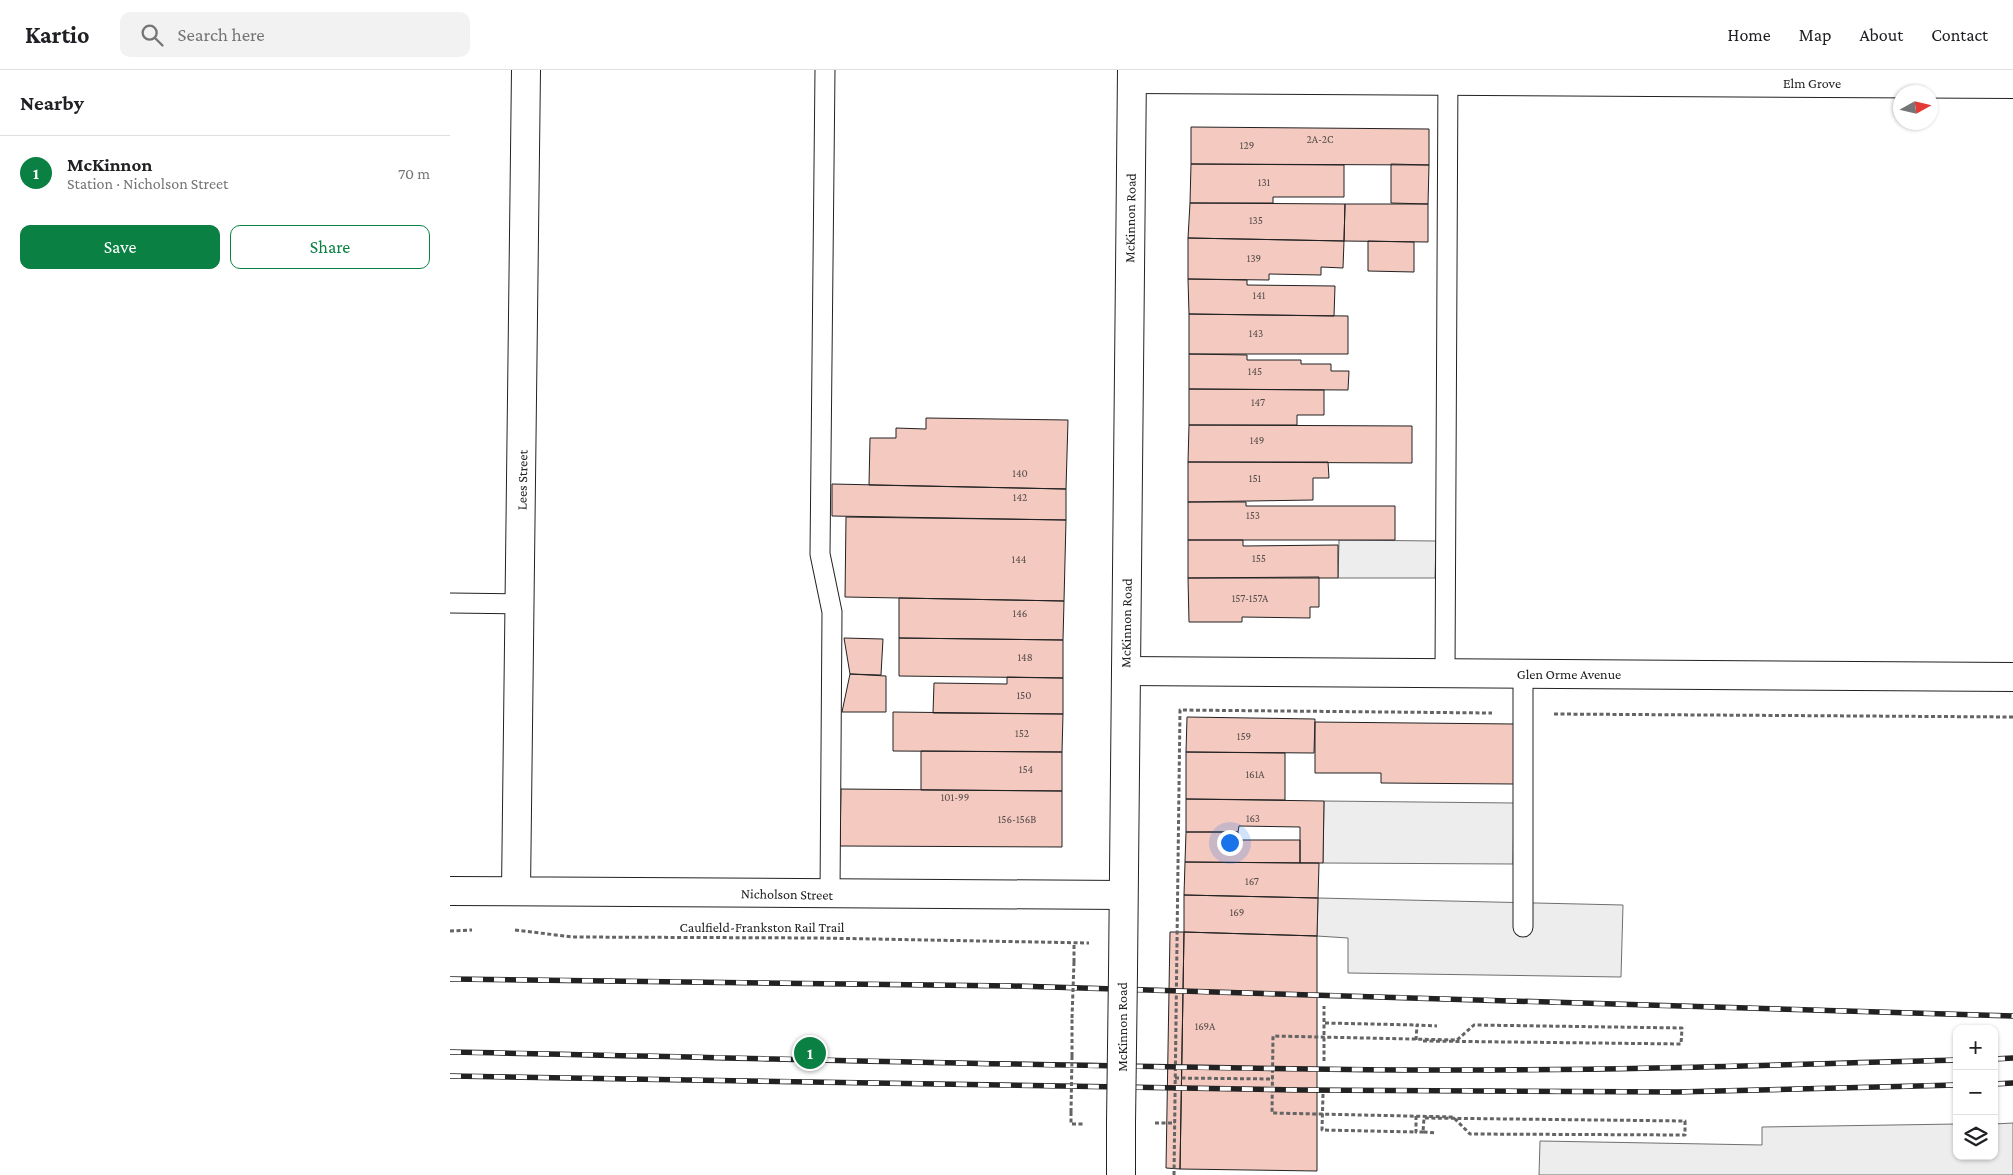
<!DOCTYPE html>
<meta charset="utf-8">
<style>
body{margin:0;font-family:"Crimson Pro",serif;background:#f2f2f2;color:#202124}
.controls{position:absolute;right:15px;bottom:15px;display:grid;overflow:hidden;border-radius:10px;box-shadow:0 1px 4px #0004}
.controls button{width:45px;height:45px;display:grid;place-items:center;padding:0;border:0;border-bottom:1px solid #e0e0e0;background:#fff;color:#202124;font:25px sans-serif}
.compass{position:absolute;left:1443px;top:15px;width:45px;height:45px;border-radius:50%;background:#fff;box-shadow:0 1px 4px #0004;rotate:82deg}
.you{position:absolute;left:779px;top:772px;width:18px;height:18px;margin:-12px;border:4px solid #fff;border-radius:50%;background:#1a73e8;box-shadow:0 0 0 8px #1a73e833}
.badge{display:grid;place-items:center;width:32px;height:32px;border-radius:50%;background:#0b8043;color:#fff;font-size:16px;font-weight:700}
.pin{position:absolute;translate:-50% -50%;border:2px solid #fff;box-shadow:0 1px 5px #0006}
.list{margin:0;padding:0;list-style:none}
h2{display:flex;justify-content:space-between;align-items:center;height:65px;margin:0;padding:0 20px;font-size:21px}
h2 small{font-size:16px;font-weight:400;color:#757577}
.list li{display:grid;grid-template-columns:32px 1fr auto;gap:15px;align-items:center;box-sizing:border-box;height:75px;padding:0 20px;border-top:1px solid #e0e0e0}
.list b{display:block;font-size:19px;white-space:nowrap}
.list p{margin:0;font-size:16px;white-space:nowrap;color:#757577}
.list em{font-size:16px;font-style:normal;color:#757577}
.actions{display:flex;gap:10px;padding:15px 20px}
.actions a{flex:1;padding:11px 0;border:1px solid #0b8043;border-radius:10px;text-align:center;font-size:18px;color:#0b8043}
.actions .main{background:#0b8043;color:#fff}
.icon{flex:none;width:28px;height:28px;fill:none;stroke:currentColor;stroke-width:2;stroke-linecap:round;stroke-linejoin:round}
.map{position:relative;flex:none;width:1563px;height:1105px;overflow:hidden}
header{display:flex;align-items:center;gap:30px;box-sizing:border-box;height:70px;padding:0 25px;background:#fff;border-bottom:1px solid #e0e0e0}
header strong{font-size:24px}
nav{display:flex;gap:28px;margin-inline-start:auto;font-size:18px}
.search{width:350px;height:45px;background:#f2f2f2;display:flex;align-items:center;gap:12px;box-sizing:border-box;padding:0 18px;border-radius:10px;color:#757577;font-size:19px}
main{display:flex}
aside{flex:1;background:#fff}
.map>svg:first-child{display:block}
.parking{fill:#ededed;stroke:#6f6f6f}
.building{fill:#f3c9c0;stroke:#222}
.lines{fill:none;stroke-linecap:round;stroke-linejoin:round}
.service-casing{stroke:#222;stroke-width:21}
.minor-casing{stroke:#222;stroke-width:30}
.tertiary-casing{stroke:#222;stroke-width:30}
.path{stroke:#646464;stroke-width:3;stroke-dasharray:4 2.5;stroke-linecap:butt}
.service{stroke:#fff;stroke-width:19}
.minor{stroke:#fff;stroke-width:28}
.tertiary{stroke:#fff;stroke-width:28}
.rail-casing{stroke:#222;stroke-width:5.5}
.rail{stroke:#fff;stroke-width:4;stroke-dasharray:11;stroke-linecap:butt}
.tertiary-bridge-casing{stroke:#222;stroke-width:30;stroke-linecap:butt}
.path-bridge{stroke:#646464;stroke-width:3;stroke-dasharray:4 2.5;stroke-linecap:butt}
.tertiary-bridge{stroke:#fff;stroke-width:28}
.labels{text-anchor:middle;stroke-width:4;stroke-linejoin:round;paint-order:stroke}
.number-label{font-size:11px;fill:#564c4a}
.street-label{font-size:14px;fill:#222;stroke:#fff}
</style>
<header>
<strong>Kartio</strong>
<div class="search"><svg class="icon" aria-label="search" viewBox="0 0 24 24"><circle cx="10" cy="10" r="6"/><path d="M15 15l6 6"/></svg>Search here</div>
<nav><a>Home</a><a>Map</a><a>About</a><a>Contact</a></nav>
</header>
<main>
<aside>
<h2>Nearby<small></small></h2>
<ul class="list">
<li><span class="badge">1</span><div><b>McKinnon</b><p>Station · Nicholson Street</p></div><em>70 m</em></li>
</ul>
<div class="actions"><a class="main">Save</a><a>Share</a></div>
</aside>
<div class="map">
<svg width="1563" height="1105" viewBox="0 0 1563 1105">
<rect width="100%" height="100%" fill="#fff"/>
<!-- parking -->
<path class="parking" d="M889 470 986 471 985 508H888Z
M874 731 1064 733 1063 794 873 793Z
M868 828 1173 835 1171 907 898 903V868L867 866Z
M1563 1053V1105H1089L1090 1071 1312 1075V1057L1507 1054V1086H1544V1054Z"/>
<!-- building -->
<path class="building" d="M741 57 979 59V95L741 94Z
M741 94 894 95V127H823V133H740Z
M941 94 979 95 978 134 941 133Z
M740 133 895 134 894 171 738 168Z
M895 134H978V172L894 171Z
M738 168 894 171 893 198 871 197V205L819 204V210L738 209Z
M918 171 964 172V202L918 201Z
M738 209 797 210V215L885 216 884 246 739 244Z
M739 244 898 246V284H739Z
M739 284 797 285V290H851V294H881V301H899L898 320 739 319Z
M739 319 874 320V345H847V355H739Z
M476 348 618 350 616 419 419 415 420 368H446V358L476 359Z
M739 355 962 356V393L738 392Z
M738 392H878L879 408H863V430L738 432Z
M382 414 616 419V450L382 446Z
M738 432H796V436H945V470H738Z
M396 447 616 450 614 531 395 527Z
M738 470H793V476L888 475V508H738Z
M869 507V537H860V548L792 547V552H739L738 508Z
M449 528 614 531 613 570 449 568Z
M394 568 433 569 431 605 400 604Z
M449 568 613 570V608L449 606Z
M400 604 436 606V642H392Z
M557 607 613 608V644L483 643 484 613 557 614Z
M443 642 613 644 612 682 443 681Z
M737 647 865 649 864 683 736 682Z
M865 652 1064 654V714L931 713V703H865Z
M471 681 612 682V721L471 720Z
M736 682 835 683V730L736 729Z
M391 719 612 721V777L390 776Z
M736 729 874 731 873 793H850V757L789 756 788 762H736Z
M736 762H788L789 770H850V793L735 792Z
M735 792 869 793 868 828 734 825Z
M734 825 868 828 867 866 734 862Z
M720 862H734L730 1099 716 1098Z
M734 862 867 866V1101L730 1099Z"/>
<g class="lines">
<!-- service casing -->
<g class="service-casing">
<path id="service" d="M375 0 370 484 382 542 380 824
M0 533 71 534
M995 603 998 0
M1073 857V604"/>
</g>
<!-- minor casing -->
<g class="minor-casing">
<path id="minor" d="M682 9 1563 14
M676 601 1563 607
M0 821 673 825
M66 821 76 0"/>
</g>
<!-- tertiary casing -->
<g class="tertiary-casing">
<path id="tertiary" d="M673 902 682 0
M671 1105V1053"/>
</g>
<!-- path -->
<path class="path" d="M1104 644 1563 647
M65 860 123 867 369 868 639 873
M0 861 22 860
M624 892V873
M875 953 967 955
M966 970 967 955 987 956
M973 971 1231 974 1232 958 1024 955 1007 970 823 966 822 1043 1003 1047 1020 1064 1235 1065V1051L974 1048 973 1062 986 1063
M622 986V948
M874 991V936
M725 1008 823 1009
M873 1024 872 1060 966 1062
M621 1042V1054H634
M966 1046V1062H974
M705 1053H725
M724 1105 730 640 1042 643"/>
<!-- service -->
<use href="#service" class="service"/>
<!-- minor -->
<use href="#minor" class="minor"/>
<!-- tertiary -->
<use href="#tertiary" class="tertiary"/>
<!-- rail casing -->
<g class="rail-casing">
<path id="rail" d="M0 909 563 916 1563 946
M0 982C323 988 646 998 969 1000 1148 1001 1328 995 1507 990
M1544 989 1563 988
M0 1006 850 1020 1227 1022 1507 1015
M1544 1014 1563 1013"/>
</g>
<!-- rail -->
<use href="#rail" class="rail"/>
<!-- tertiary-bridge casing -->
<g class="tertiary-bridge-casing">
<path id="tertiary-bridge" d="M671 1053 673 902"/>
</g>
<!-- path-bridge -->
<path class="path-bridge" d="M622 948 624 892
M621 1042 622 986"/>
<!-- tertiary-bridge -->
<use href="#tertiary-bridge" class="tertiary-bridge"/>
</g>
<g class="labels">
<!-- number labels -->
<g class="number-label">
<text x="870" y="73">2A-2C</text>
<text x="797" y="79">129</text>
<text x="814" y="116">131</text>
<text x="806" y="154">135</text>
<text x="804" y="192">139</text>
<text x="809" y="229">141</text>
<text x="806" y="267">143</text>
<text x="805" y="305">145</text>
<text x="808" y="336">147</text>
<text x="807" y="374">149</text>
<text x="570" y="407">140</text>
<text x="805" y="412">151</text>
<text x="570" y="431">142</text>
<text x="803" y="449">153</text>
<text x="809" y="492">155</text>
<text x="569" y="493">144</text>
<text x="800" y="532">157-157A</text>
<text x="570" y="547">146</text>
<text x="575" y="591">148</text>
<text x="574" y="629">150</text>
<text x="572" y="667">152</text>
<text x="794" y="670">159</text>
<text x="576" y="703">154</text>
<text x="805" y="708">161A</text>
<text x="505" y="731">101-99</text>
<text x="803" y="752">163</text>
<text x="567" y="753">156-156B</text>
<text x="802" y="815">167</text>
<text x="787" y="846">169</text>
<text x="755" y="960">169A</text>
</g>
<!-- street labels -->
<g class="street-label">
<text x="1362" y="18">Elm Grove</text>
<text transform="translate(680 148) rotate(-89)" y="5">McKinnon Road</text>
<text transform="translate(72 410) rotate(-89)" y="5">Lees Street</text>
<text transform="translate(676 553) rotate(-89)" y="5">McKinnon Road</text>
<text x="1119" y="609">Glen Orme Avenue</text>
<text transform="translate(337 824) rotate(1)" y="5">Nicholson Street</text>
<text x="312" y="862">Caulfield-Frankston Rail Trail</text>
<text transform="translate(672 957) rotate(-90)" y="5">McKinnon Road</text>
</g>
</g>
</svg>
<div class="controls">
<button>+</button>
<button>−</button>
<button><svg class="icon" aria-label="layers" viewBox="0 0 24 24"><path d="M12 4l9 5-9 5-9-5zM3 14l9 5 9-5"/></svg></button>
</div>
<svg class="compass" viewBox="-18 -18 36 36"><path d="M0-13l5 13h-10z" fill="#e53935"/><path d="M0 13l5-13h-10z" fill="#757577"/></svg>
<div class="you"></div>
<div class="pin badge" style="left:360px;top:983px">1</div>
</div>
</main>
